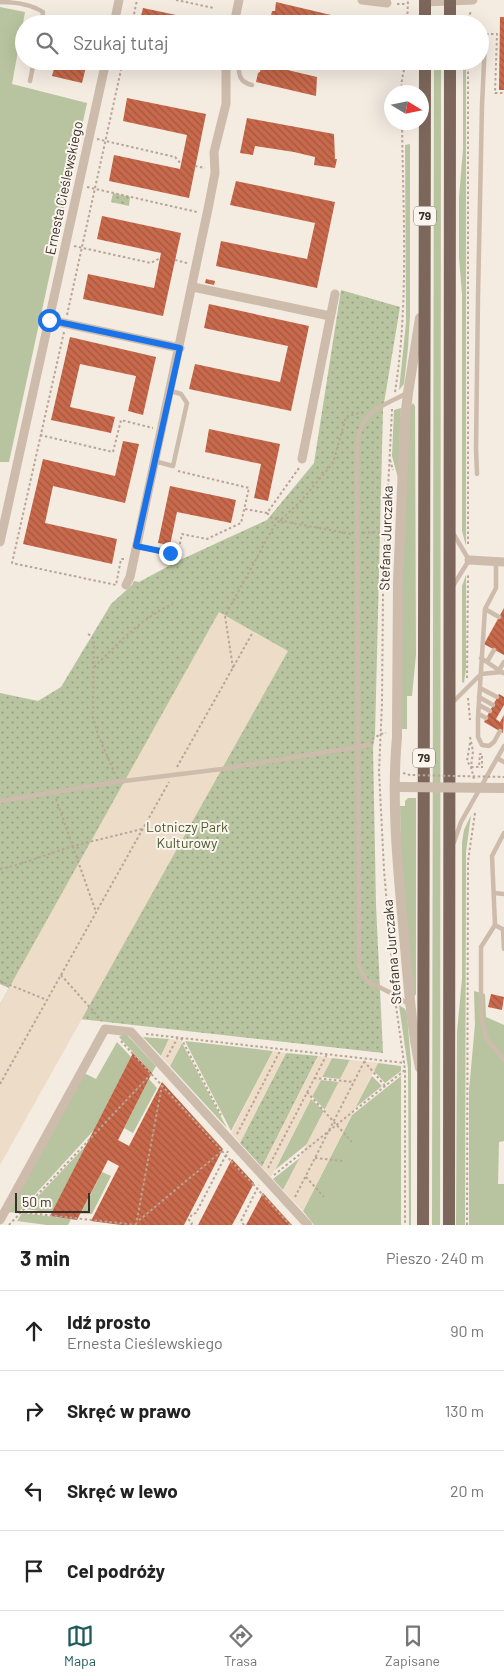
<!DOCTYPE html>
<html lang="pl">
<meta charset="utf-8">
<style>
body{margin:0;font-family:Barlow,sans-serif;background:#f2f2f2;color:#222}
.compass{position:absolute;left:384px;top:85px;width:45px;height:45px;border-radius:50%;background:#fff;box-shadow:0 5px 20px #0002;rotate:100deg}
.scale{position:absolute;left:15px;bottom:12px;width:75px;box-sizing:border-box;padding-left:5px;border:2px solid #3b302b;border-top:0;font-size:14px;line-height:18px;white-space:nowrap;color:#3b302b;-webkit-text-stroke:4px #fbf5ee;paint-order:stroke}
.stop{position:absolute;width:15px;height:15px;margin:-11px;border:4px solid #1a73e8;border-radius:50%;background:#fff}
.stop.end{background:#1a73e8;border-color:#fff;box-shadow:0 1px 5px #0008}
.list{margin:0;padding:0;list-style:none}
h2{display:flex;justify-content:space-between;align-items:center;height:65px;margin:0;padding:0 20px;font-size:21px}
h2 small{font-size:16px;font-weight:400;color:#767676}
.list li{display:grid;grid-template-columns:32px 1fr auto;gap:15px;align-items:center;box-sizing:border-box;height:80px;padding:0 20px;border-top:1px solid #e0e0e0}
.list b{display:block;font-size:19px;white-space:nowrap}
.list p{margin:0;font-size:16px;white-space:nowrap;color:#767676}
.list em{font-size:16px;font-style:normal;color:#767676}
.icon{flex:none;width:28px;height:28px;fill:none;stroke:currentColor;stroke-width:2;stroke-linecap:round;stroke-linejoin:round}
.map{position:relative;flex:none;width:504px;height:1225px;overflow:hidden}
.search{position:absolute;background:#fff;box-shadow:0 5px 20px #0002;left:15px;right:15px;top:15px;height:55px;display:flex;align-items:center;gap:12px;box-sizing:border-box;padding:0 18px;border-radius:28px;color:#767676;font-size:19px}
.sheet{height:385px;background:#fff}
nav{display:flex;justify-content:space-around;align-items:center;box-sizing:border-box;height:70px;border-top:1px solid #e0e0e0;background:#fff;font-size:14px;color:#767676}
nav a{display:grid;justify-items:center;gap:2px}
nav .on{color:#1f5a5e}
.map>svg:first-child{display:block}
.grass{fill:#b8c4a0;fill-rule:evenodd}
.park{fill:url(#park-dots)}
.plaza{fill:#ecdcc8}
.building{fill:url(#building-back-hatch)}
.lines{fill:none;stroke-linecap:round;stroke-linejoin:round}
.path{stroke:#b9a596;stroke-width:2;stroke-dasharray:2.5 2.5;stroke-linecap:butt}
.service{stroke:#cdbbac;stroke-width:4.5}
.minor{stroke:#cdbbac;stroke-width:9}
.tertiary{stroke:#cdbbac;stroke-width:10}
.primary{stroke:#7d675c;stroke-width:12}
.path-bridge{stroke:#b9a596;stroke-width:2;stroke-dasharray:2.5 2.5;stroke-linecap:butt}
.tertiary-bridge{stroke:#cdbbac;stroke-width:10}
.route{stroke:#1a73e8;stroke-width:6}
.labels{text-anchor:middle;stroke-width:4;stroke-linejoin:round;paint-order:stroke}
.shield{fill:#fbf5ee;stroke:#756b66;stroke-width:1}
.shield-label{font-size:12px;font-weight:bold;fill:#3b302b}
.street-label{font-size:14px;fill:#3b302b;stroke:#fbf5ee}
.park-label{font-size:14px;fill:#4a5a2e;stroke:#fbf5ee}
</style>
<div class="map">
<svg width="504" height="1225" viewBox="0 0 504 1225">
<defs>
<pattern id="park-dots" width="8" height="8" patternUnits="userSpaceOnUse" patternTransform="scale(1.25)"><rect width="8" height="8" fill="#b8c4a0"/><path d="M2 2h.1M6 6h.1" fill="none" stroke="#97a083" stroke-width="1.8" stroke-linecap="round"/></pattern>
<pattern id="building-back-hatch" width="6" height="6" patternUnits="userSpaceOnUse" patternTransform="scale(1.25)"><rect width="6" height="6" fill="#c8694b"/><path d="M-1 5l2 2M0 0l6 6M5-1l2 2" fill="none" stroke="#a4573f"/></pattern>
</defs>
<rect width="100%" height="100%" fill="#f4ebe1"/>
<!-- grass -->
<path class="grass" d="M0 7 25 12 12 84 87 103 9 462H0Z
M434 61H441L440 1225H432Z
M463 61H466V546L462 531V294L459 258V197L463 149Z
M410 144V316L408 348 404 384 399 390 406 323 405 145Z
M413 403 415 406 416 655 412 696H407V729H401V607L410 407Z
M401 408 398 478 392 456 394 410Z
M466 575V668L464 683 462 682V586Z
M408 798H416V994L414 997 401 864 400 806H405V801Z
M471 815 466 852 465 1225H456L457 1032 462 979V842L464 830Z
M474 991 485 994 486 1017 504 1025V1141L499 1142 498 1184H504V1225H469V1090L475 1024Z
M399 1005 405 1009 407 1014 411 1063V1225H409L408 1068Z
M122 1035H127L156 1066 152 1073 119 1037Z
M143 1037 169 1039 161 1056Z
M185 1041 273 1051 231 1131Z
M117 1042 131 1057 94 1130 18 1213 8 1212 84 1073 96 1079Z
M182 1043 227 1128 170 1066Z
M332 1058 350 1060 340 1079 322 1077Z
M378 1063 401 1066V1071L385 1083 374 1071Z
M372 1076 382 1086 355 1108Z
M401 1076V1225H314L303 1211 352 1115Z
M149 1079 157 1088 133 1133 124 1128Z
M321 1080 339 1082 325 1110 312 1096Z
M311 1099 324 1111 307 1144 275 1170Z
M107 1123 102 1172 111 1176 92 1214 62 1213 60 1198 52 1213 26 1209ZM99 1178 82 1211 67 1210Z
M301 1157 283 1190 273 1179Z
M22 1213 71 1219 68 1225H47L17 1221Z"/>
<!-- park -->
<path class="park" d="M113 193 130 197 129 206 111 202Z
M341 290 400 307 383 409 375 735 373 747 376 905 383 1053 0 1010V1004L9 988 0 984V693L38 701 61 687 111 604 132 585 134 581 139 582 180 560 267 520 314 463Z
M286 1053 318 1056 262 1167 240 1143Z"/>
<!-- plaza -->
<path class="plaza" d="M219 612 288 651 0 1165V1004Z
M169 1039 183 1041 170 1066 161 1056Z
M273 1051 286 1053 240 1143 231 1133Z
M318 1056 332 1058 271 1177 262 1167Z
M350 1060 378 1063 303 1211 283 1190Z"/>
<!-- building -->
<path class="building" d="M276 2 331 15 330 24H267L268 20H270L272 11H275Z
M143 8 176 15 175 18 196 24H139Z
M500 17H504V90H499Z
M56 61H80L87 63 82 83 52 76Z
M262 64 317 77 316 96 256 82 258 73 260 72Z
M127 98 206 114 189 198 109 181 114 155 180 169 187 135 123 121Z
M247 118 334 134 335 159H337L335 168 314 165 315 157 294 152 255 146 253 155 240 153Z
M236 181 335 202 317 288 216 266 221 241 307 259 315 223 230 205Z
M102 216 181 233 163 316 83 299 88 274 154 288 161 253 97 239Z
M206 279 215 281 214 285 205 283Z
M209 304 309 326 291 411 189 389 195 364 280 382 288 346 204 328Z
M70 337 156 357 143 415 128 411 136 376 80 364 70 407 115 417 111 433 51 420Z
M209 429 280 444 268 501 254 498 261 464 205 452Z
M123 441 139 444 125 503 53 486 45 523 117 539 112 564 23 544 43 459 115 476Z
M170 486 236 500 231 523 177 512 170 545 158 543Z
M504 608V655L484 644Z
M499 694 504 697V705L496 719 500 722 504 715 503 733 484 722Z
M491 994 504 997 502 1010 488 1007Z
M133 1053 152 1073 118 1140 129 1146 162 1082 223 1149 184 1225H121L91 1221 119 1166 108 1160 77 1220 50 1216Z
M232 1159 254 1183 238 1214 232 1225H198Z
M263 1193 292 1225H246Z"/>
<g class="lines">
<!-- path -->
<path class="path" d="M176 0 214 8
M397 4H407
M132 24 137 0
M407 24 408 0
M468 24V17L472 10
M486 34H497L495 93H504
M401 92 402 79 406 61
M97 139 175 157 181 164
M195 166 205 168
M87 187 197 212
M74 246 151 263 160 258
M175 260 187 263
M67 315 123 61
M64 332 12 563 116 585 121 559H124
M395 392C409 303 403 212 402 122
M392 409 383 593 382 703 379 771 384 870 394 986
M40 435 113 452 121 420 153 428
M390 460 393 470
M245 509 267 513 299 468
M267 513 272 518 292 523 351 534
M363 533 374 532 386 534
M468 544V61
M145 547 170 553 179 548 182 534 207 539 241 523 249 488 178 471
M88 634 93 637 94 642 93 717 98 735 115 774
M94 667C119 643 141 618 173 604
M233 668 225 616 274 526 300 502 333 463 346 417 362 412
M467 678 468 575
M468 698 470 720
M470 737 473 751 471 767
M372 739 381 734 386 733
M470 743 467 761 471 767 474 779
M177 767 253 632
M471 767H479L480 754H482V768
M56 799 96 912
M0 869 17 865 73 846 142 829
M61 975 102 1021
M0 981 47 1000
M396 1006 405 1070V1225
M146 1034 405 1063
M181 1038 221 1115
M121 1041 222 1151 137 1222
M167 1057 178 1037
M364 1061 385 1086
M314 1078 354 1082
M0 1084 169 782
M307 1092 352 1142
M237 1134 281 1049
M315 1158 343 1161
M231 1161 253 1184
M268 1168 327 1054
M274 1175 405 1070
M306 1177 324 1197
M262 1194 290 1225
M295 1197 366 1058
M20 1212 137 1225
M9 1225 151 1074
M136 1225 162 1085
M191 1225 192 1223 189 1220 192 1214 196 1213 228 1151
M244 1225 241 1221 259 1185
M467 1225 468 861 475 813"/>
<!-- service -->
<path class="service" d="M0 2C14 2 31 4 43 12L41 24
M235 18 264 24
M238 61C239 73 238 82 252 85
M30 81 34 61
M407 393C378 409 361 409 357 446L359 967 367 981 395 995 408 1004
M154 461 173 466 187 403 181 394 171 391
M477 474 476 448 478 297 482 105 485 42
M453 533 469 560 453 586
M496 562V588L485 609 478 717V737L482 745 489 746 494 742 500 731
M485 609 499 617
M481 658 503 673
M487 662 494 650
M499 670 504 662
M480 688 497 697
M479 697 493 705
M453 702 481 674 502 672
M479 705 490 711
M479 714 486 718
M497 758 504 762
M0 801 116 782 222 769 369 745
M504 833 492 856 495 925 504 930
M454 842 461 822 504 746
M494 893 504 894
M495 925 481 947V1014L486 1038 504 1060
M503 929 504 949"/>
<!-- minor -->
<path class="minor" d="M362 0 387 3
M425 2 473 0
M114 24 119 0
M234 24 239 0
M193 287 330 316
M49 320 180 348
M302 459 335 294
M0 542 106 61
M469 560 504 562
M126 585 130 577 208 209 215 173 214 152 226 104V61
M0 1220 105 1029 131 1032 308 1225"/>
<!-- tertiary -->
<path class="tertiary" d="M397 730 398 583 405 419 408 393 420 318
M397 737C391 803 398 869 404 935 408 980 411 1024 420 1068"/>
<!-- primary -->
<path class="primary" d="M425 24V0
M450 24V0
M423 1225 425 61
M449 1225 450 61"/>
<!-- path-bridge -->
<path class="path-bridge" d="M403 773 410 775 504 777
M222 1151 231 1161
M253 1184 262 1194"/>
<!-- tertiary-bridge -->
<path class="tertiary-bridge" d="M397 737V730
M400 787 504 788"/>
</g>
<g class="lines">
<!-- route -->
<path class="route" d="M49 320 180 348 136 546 170 553"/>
</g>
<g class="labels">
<!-- shield labels -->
<g class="shield">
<rect x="414" y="206.5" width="22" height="19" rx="4"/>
<rect x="413" y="748.5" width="22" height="19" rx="4"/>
</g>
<g class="shield-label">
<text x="425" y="220">79</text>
<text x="424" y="762">79</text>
</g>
<!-- street labels -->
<g class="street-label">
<text transform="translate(64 188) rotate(-78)" y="5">Ernesta Cieślewskiego</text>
<text transform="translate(386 538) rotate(-88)" y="5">Stefana Jurczaka</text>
<text transform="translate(392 952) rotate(-95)" y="5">Stefana Jurczaka</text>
</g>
<!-- park labels -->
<g class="park-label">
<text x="187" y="832">Lotniczy Park<tspan x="187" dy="16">Kulturowy</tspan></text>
</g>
</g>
</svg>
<svg class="compass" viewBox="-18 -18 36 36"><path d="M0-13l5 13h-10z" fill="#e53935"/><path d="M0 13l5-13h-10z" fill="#767676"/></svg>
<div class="scale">50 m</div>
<div class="stop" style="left:49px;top:320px"></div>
<div class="stop end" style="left:170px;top:553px"></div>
<div class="search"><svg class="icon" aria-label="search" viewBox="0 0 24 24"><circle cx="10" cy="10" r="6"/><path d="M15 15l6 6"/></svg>Szukaj tutaj</div>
</div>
<section class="sheet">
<h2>3 min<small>Pieszo · 240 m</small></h2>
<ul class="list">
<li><svg class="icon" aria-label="ahead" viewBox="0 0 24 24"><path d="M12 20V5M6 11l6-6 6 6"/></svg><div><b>Idź prosto</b><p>Ernesta Cieślewskiego</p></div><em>90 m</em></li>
<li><svg class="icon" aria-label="right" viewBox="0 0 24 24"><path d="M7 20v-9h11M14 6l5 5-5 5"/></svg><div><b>Skręć w prawo</b></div><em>130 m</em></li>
<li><svg class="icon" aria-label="left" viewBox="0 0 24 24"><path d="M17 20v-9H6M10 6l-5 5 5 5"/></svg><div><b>Skręć w lewo</b></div><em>20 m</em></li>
<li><svg class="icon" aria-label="arrive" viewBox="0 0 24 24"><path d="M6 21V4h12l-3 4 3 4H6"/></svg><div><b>Cel podróży</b></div></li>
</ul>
</section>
<nav>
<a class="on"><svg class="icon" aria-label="map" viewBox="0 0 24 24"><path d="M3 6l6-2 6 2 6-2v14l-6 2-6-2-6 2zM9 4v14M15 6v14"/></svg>Mapa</a>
<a><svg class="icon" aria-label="directions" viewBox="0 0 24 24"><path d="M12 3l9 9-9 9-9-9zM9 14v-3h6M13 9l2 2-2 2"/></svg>Trasa</a>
<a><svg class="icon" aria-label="saved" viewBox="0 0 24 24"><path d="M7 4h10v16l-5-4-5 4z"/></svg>Zapisane</a>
</nav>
